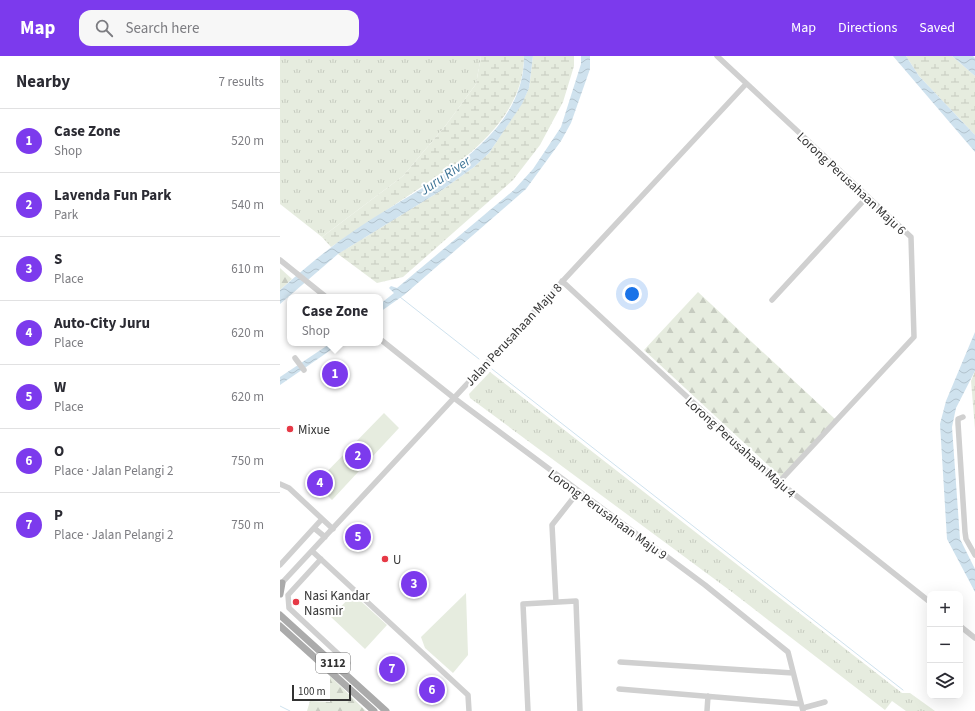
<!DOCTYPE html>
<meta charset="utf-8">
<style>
body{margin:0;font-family:"Source Sans 3",sans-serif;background:#f7f7f7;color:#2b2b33}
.controls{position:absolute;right:12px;bottom:12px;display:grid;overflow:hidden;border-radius:8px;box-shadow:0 4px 16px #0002}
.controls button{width:36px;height:36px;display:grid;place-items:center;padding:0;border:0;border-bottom:1px solid #e1e1e2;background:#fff;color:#2b2b33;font:20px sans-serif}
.scale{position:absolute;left:12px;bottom:10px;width:59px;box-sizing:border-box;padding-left:4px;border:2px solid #333;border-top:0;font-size:11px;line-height:14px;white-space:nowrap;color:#333;-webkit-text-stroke:3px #fff;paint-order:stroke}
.you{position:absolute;left:352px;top:238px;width:14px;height:14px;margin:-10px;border:3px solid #fff;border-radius:50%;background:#1a73e8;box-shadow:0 0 0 6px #1a73e833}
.badge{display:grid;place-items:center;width:26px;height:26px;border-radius:50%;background:#7c3aed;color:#fff;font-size:13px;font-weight:700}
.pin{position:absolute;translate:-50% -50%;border:2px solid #fff;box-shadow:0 1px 4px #0006}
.popup{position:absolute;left:7px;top:238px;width:96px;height:52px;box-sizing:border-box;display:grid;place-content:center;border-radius:8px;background:#fff;filter:drop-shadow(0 1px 3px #0005);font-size:13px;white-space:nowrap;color:#7c7c81}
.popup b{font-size:15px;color:#2b2b33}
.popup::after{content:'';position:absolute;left:50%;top:100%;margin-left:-8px;border:8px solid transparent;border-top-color:#fff}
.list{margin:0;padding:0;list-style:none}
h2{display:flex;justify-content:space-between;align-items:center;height:52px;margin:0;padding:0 16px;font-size:17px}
h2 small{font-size:13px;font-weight:400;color:#7c7c81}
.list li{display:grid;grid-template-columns:26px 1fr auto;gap:12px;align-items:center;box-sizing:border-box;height:64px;padding:0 16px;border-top:1px solid #e1e1e2}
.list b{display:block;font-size:15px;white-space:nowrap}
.list p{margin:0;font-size:13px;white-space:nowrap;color:#7c7c81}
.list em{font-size:13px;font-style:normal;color:#7c7c81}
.icon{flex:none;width:22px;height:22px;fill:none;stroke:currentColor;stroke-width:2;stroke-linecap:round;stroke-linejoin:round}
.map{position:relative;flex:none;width:695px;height:655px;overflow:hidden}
header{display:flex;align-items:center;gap:24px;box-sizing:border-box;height:56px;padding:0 20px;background:#7c3aed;color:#fff}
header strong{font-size:19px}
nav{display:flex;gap:22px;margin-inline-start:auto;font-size:14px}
.search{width:280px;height:36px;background:#f7f7f7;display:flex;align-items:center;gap:10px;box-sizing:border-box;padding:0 14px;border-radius:12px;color:#7c7c81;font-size:15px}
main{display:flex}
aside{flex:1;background:#fff}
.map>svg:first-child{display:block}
.grass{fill:url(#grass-tufts)}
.forest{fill:url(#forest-firs)}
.wetland{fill:url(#wetland-marsh)}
.park{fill:#e6ecdf}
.water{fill:url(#water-waves)}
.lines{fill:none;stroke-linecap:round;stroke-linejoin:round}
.stream{stroke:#cfe2ee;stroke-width:1}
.minor{stroke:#d0d0d0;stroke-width:5.5}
.major{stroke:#ababab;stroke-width:7}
.poi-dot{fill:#e63946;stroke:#fff;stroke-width:1.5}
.labels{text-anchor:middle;stroke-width:4;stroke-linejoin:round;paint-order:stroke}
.shield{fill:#fff;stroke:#707070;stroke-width:1}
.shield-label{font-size:12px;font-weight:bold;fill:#333}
.street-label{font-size:13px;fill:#333;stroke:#fff}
.poi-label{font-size:13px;fill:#333;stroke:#fff;text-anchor:start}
.water-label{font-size:14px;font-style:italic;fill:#3f7597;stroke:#fff}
</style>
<header>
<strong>Map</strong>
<div class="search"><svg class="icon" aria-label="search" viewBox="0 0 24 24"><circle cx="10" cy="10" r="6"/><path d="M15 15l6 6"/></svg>Search here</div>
<nav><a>Map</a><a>Directions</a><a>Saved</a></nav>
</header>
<main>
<aside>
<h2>Nearby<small>7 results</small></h2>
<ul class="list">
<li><span class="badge">1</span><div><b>Case Zone</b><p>Shop</p></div><em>520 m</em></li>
<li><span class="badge">2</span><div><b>Lavenda Fun Park</b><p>Park</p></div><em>540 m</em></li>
<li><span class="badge">3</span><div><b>S</b><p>Place</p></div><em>610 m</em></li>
<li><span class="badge">4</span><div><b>Auto-City Juru</b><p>Place</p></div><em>620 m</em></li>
<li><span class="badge">5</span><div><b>W</b><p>Place</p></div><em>620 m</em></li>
<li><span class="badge">6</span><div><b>O</b><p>Place · Jalan Pelangi 2</p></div><em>750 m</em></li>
<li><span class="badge">7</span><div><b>P</b><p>Place · Jalan Pelangi 2</p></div><em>750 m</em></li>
</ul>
</aside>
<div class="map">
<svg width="695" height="655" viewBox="0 0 695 655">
<defs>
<pattern id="grass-tufts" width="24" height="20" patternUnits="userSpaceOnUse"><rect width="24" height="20" fill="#e6ecdf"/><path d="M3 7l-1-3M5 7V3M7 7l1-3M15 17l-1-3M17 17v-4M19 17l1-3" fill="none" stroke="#c6cbc0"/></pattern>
<pattern id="forest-firs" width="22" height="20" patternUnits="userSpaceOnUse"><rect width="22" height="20" fill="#e6ecdf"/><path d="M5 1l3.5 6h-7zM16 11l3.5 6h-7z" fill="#c6cbc0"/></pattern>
<pattern id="wetland-marsh" width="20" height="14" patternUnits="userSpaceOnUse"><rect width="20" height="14" fill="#e6ecdf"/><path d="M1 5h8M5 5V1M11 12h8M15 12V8" fill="none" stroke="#c6cbc0"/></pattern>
<pattern id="water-waves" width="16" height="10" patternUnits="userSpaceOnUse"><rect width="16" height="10" fill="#cfe2ee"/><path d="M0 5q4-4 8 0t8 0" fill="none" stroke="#b2c2cd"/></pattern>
</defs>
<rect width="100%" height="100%" fill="#fff"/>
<!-- grass -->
<path class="grass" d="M0 0H201L196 28 166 69 123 120 42 181 0 148Z
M210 316 622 637H630L655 655H626L612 645 605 654 452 536 190 342 189 338Z"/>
<!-- forest -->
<path class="forest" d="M0 212 12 223 0 234Z
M418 236 555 363 501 421 364 294Z
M50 620 86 655H27L30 645 50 646Z"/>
<!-- wetland -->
<path class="wetland" d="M201 0H244C244 45 214 77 182 104L51 191 42 181 123 120 166 69 196 28Z
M253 0H294V10L283 46 260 89 233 124 123 221 97 227 58 198 162 134 194 111 209 97 242 47 249 32Z
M626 0H672L695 20V79L639 20Z
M695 315V373L691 325Z"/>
<!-- park -->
<path class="park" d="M104 357 119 372 52 444 35 428Z
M186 537 188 599 173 617 145 592 141 581Z
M73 538 107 569 85 593 51 561Z"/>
<!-- water -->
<path class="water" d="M244 0H253L249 32 242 48 209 97 194 111 162 134 58 198 0 248V234C26 211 52 189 81 170 141 130 245 85 244 0Z
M301 0H310V13L291 67 281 85 246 133 124 239 100 256V248L114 237 109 232 111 230 117 232 234 134 253 113 281 71 301 8Z
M613 0H626L639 20 695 79V96Z
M672 0H693L695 2V20Z
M695 276V315L676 352 672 371 680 483 695 513V536L667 483 660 368 666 345Z
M51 287H61L0 329V321Z"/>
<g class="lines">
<!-- stream -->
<path class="stream" d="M120 241 199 303
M212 313 623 634
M0 650 10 655"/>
<!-- minor -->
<path class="minor" d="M437 0 631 181 634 281 499 426
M0 204 46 241
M282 225 499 426 650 546
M492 244 587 141
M100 283 174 342 425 529 508 596 523 655
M15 302 24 314
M683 361 678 363V367L685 476 686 483 695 499
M0 428 9 432 53 473
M34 472 45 481
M32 495 188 639 189 655
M41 503 8 539 9 552 68 607 61 615
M0 509 42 463
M0 529 466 28
M276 546 272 469 298 436
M680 570 695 582
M340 606 513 617
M339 633 521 648
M523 652 545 646
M248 655 243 548 296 545 300 655
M427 655 428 640"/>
<!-- major -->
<path class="major" d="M0 538 2 527
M0 559 106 655
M0 570 94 655"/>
</g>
<!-- markers -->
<g class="poi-dot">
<circle cx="10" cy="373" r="4"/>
<circle cx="105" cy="503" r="4"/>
<circle cx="16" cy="546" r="4"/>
</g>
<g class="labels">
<!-- shield labels -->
<rect class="shield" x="36" y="597" width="34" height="20" rx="3"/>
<g class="shield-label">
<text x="53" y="611">3112</text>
</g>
<!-- street labels -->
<g class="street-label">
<text transform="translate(572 127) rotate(43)" y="5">Lorong Perusahaan Maju 6</text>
<text transform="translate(233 278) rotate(-47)" y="5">Jalan Perusahaan Maju 8</text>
<text transform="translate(461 391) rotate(42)" y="5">Lorong Perusahaan Maju 4</text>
<text transform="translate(328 458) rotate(36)" y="5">Lorong Perusahaan Maju 9</text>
</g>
<!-- poi labels -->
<g class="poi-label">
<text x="18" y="378">Mixue</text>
<text x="113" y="508">U</text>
<text x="24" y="544">Nasi Kandar<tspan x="24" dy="15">Nasmir</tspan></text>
</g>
<!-- water labels -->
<g class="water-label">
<text transform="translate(165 119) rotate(-34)" y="5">Juru River</text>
</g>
</g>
</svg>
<div class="controls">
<button>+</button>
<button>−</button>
<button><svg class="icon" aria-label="layers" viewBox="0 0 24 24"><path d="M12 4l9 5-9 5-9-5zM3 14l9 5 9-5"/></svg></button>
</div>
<div class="scale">100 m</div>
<div class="you"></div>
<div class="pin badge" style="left:55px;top:318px">1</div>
<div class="popup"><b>Case Zone</b>Shop</div>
<div class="pin badge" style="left:78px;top:400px">2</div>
<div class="pin badge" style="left:134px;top:528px">3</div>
<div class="pin badge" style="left:40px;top:427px">4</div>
<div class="pin badge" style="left:78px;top:481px">5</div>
<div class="pin badge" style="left:152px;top:634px">6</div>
<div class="pin badge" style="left:112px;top:613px">7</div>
</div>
</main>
